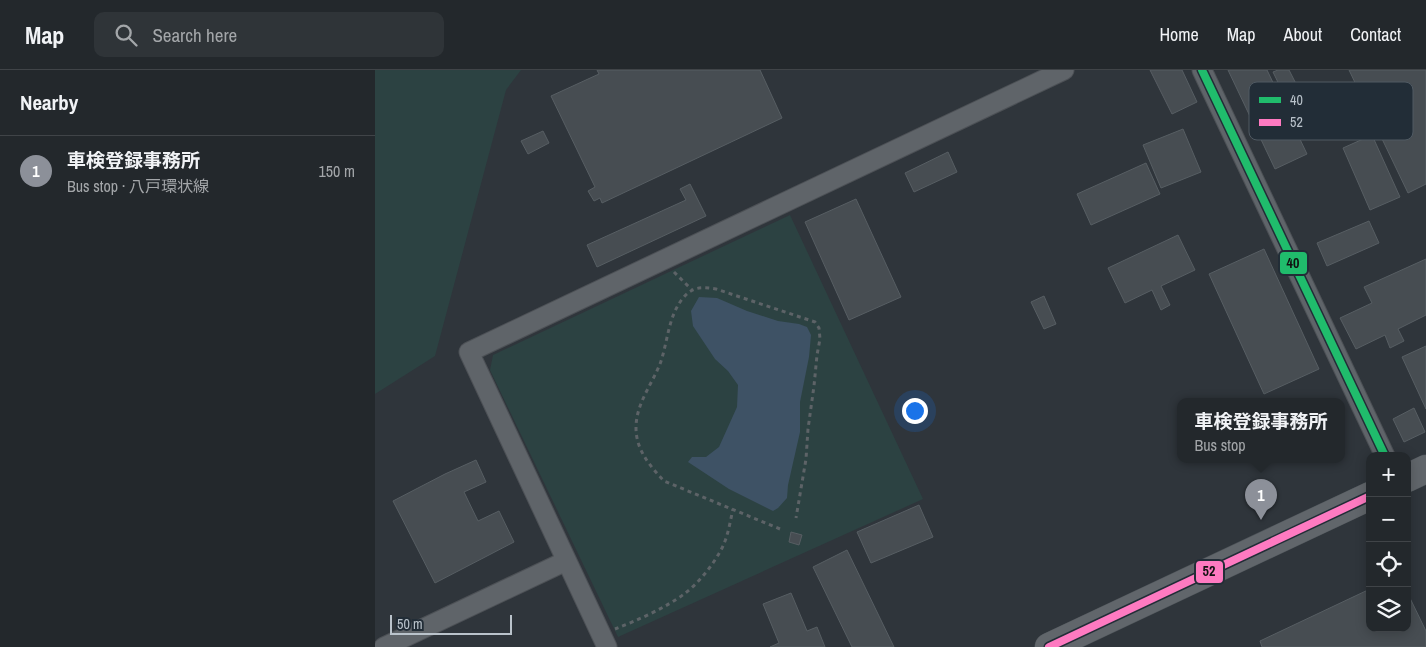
<!DOCTYPE html>
<meta charset="utf-8">
<style>
body{margin:0;font-family:"Archivo Narrow","Noto Sans JP",sans-serif;background:#2f3438;color:#f1f3f6}
.controls{position:absolute;right:15px;bottom:15px;display:grid;overflow:hidden;border-radius:10px;box-shadow:0 2px 12px #0003}
.controls button{width:45px;height:45px;display:grid;place-items:center;padding:0;border:0;border-bottom:1px solid #404448;background:#23282c;color:#f1f3f6;font:25px sans-serif}
.scale{position:absolute;left:15px;bottom:12px;width:122px;box-sizing:border-box;padding-left:5px;border:2px solid #bac3cb;border-top:0;font-size:14px;line-height:18px;white-space:nowrap;color:#bac3cb;-webkit-text-stroke:4px #222d37;paint-order:stroke}
.you{position:absolute;left:539px;top:340px;width:18px;height:18px;margin:-12px;border:4px solid #fff;border-radius:50%;background:#1a73e8;box-shadow:0 0 0 8px #1a73e833}
.badge{display:grid;place-items:center;width:32px;height:32px;border-radius:50%;background:#8c9099;color:#fff;font-size:16px;font-weight:700}
.pin{position:absolute;translate:-50% -41px;filter:drop-shadow(0 1px 2px #0008)}
.pin::after{content:'';position:absolute;top:26px;width:18px;height:15px;background:inherit;clip-path:polygon(0 0,100% 0,50% 100%)}
.popup{position:absolute;left:802px;top:328px;width:168px;height:65px;box-sizing:border-box;display:grid;place-content:center;border-radius:10px;background:#23282c;filter:drop-shadow(0 1px 4px #0005);font-size:16px;white-space:nowrap;color:#a3a6a9}
.popup b{font-size:19px;color:#f1f3f6}
.popup::after{content:'';position:absolute;left:50%;top:100%;margin-left:-10px;border:10px solid transparent;border-top-color:#23282c}
.list{margin:0;padding:0;list-style:none}
h2{display:flex;justify-content:space-between;align-items:center;height:65px;margin:0;padding:0 20px;font-size:21px}
h2 small{font-size:16px;font-weight:400;color:#a3a6a9}
.list li{display:grid;grid-template-columns:32px 1fr auto;gap:15px;align-items:center;box-sizing:border-box;height:70px;padding:0 20px;border-top:1px solid #404448}
.list b{display:block;font-size:19px;white-space:nowrap}
.list p{margin:0;font-size:16px;white-space:nowrap;color:#a3a6a9}
.list em{font-size:16px;font-style:normal;color:#a3a6a9}
.icon{flex:none;width:28px;height:28px;fill:none;stroke:currentColor;stroke-width:2;stroke-linecap:round;stroke-linejoin:round}
.map{position:relative;flex:none;width:1051px;height:577px;overflow:hidden}
header{display:flex;align-items:center;gap:30px;box-sizing:border-box;height:70px;padding:0 25px;background:#23282c;border-bottom:1px solid #404448}
header strong{font-size:24px}
nav{display:flex;gap:28px;margin-inline-start:auto;font-size:18px}
.search{width:350px;height:45px;background:#2f3438;display:flex;align-items:center;gap:12px;box-sizing:border-box;padding:0 18px;border-radius:10px;color:#a3a6a9;font-size:19px}
main{display:flex}
aside{flex:1;background:#23282c}
.map>svg:first-child{display:block}
.green{fill:#2c4242}
.water{fill:#3e5265}
.building{fill:#474d52;stroke:#575e63}
.lines{fill:none;stroke-linecap:round;stroke-linejoin:round}
.street-casing{stroke:#4d5156;stroke-width:21}
.primary-casing{stroke:#4d5358;stroke-width:29}
.path{stroke:#5d6367;stroke-width:3;stroke-dasharray:4 4;stroke-linecap:butt}
.street{stroke:#5f6469;stroke-width:19}
.primary{stroke:#61666b;stroke-width:28}
.bus-1-casing{stroke:#222d37;stroke-width:11}
.bus-2-casing{stroke:#222d37;stroke-width:11}
.bus-1{stroke:#20bc6c;stroke-width:8}
.bus-2{stroke:#fe7ac1;stroke-width:8}
.key{fill:#222d37;stroke:#505a63;stroke-width:1}
.key-label{font-size:14px;fill:#bac3cb}
.line-badge{stroke:#222d37;stroke-width:2}
.pale-badge-label{font-size:14px;text-anchor:middle;font-weight:bold;fill:#111}
</style>
<header>
<strong>Map</strong>
<div class="search"><svg class="icon" aria-label="search" viewBox="0 0 24 24"><circle cx="10" cy="10" r="6"/><path d="M15 15l6 6"/></svg>Search here</div>
<nav><a>Home</a><a>Map</a><a>About</a><a>Contact</a></nav>
</header>
<main>
<aside>
<h2>Nearby<small></small></h2>
<ul class="list">
<li><span class="badge">1</span><div><b>車検登録事務所</b><p>Bus stop · 八戸環状線</p></div><em>150 m</em></li>
</ul>
</aside>
<div class="map">
<svg width="1051" height="577" viewBox="0 0 1051 577">
<rect width="100%" height="100%" fill="#2f353b"/>
<!-- green -->
<path class="green" d="M0 0H146L131 20 60 286 0 324Z
M415 145 548 429 243 567 115 300 118 285Z"/>
<!-- water -->
<path class="water" d="M324 227 342 228 372 241 403 251 424 254 432 257 436 265 434 287 425 332V362L413 415 412 428 403 438 398 441 354 419 313 392 317 387H331L344 377 362 337 363 315 353 301 340 289 318 256 316 241Z"/>
<!-- building -->
<path class="building" d="M222 0H385L407 48 227 133 225 128 219 131 213 121 220 117 176 26 224 4Z
M775 0H807L822 32 797 44Z
M853 0H892L932 84 900 99Z
M903 0H914L942 55 927 62 898 2Z
M974 0H1051V114L1033 123Z
M808 59 826 102 786 118 768 75Z
M168 61 174 73 153 84 146 71Z
M997 65 1025 127 995 140 968 78Z
M573 82 582 102 539 122 530 103Z
M771 93 785 124 716 155 702 124Z
M315 114 331 146 222 197 212 175 311 130 305 119Z
M481 129 526 227 474 250 430 152Z
M994 151 1004 173 952 196 942 173Z
M803 165 820 200 786 216 795 235 786 240 777 220 750 233 733 198Z
M889 179 944 299 889 324 834 204Z
M1051 189V245L1023 259 1029 271 1015 278 1010 265 981 279 965 248 997 233 989 217Z
M669 226 681 254 669 259 656 232Z
M1051 276V339L1027 287Z
M1039 338 1050 362 1029 372 1018 349Z
M101 390 111 412 89 422 103 451 124 441 139 472 60 513 18 431 70 404Z
M544 435 558 467 496 493 482 462Z
M416 462 427 465 424 475 414 472Z
M472 480 519 577H477L438 497Z
M995 519V558H1032V522L1051 561V577H887L885 571Z
M416 523 432 561 442 557 450 577H395L404 573 388 534Z"/>
<g class="lines">
<!-- street casing -->
<g class="street-casing">
<path id="street" d="M827 0 1010 386
M9 577 191 491
M232 577 94 282 689 0"/>
</g>
<!-- primary casing -->
<g class="primary-casing">
<path id="primary" d="M1032 408 1051 399
M674 577 995 426"/>
</g>
<!-- path -->
<path class="path" d="M299 202 317 220
M405 459 289 411C275 396 261 380 261 358 261 334 276 316 285 294 293 272 293 245 309 227 318 216 328 217 341 219L440 252 444 258 445 269 442 285 439 316 433 359 431 389 421 448
M240 559C261 551 292 537 309 524 324 513 337 496 346 480 353 467 355 452 358 439"/>
<!-- street -->
<use href="#street" class="street"/>
<!-- primary -->
<use href="#primary" class="primary"/>
<!-- bus-1 casing -->
<g class="bus-1-casing">
<path id="bus-1" d="M827 0 1010 386"/>
</g>
<!-- bus-2 casing -->
<g class="bus-2-casing">
<path id="bus-2" d="M674 577 995 426"/>
</g>
<!-- bus-1 -->
<use href="#bus-1" class="bus-1"/>
<!-- bus-2 -->
<use href="#bus-2" class="bus-2"/>
</g>
<!-- legend -->
<rect x="874" y="12" width="164" height="58" rx="8" class="key"/>
<rect x="884" y="27" width="22" height="6" fill="#20bc6c"/>
<rect x="884" y="49" width="22" height="7" fill="#fe7ac1"/>
<g class="key-label">
<text x="915" y="35">40</text>
<text x="915" y="57">52</text>
</g>
<g class="line-badge">
<rect x="904" y="181" width="29" height="24" rx="5" fill="#20bc6c"/>
<rect x="820" y="490" width="29" height="24" rx="5" fill="#fe7ac1"/>
</g>
<g class="pale-badge-label">
<text x="918" y="198">40</text>
<text x="834" y="506">52</text>
</g>
</svg>
<div class="controls">
<button>+</button>
<button>−</button>
<button><svg class="icon" aria-label="locate" viewBox="0 0 24 24"><circle cx="12" cy="12" r="6"/><path d="M12 2v4M12 18v4M2 12h4M18 12h4"/></svg></button>
<button><svg class="icon" aria-label="layers" viewBox="0 0 24 24"><path d="M12 4l9 5-9 5-9-5zM3 14l9 5 9-5"/></svg></button>
</div>
<div class="scale">50 m</div>
<div class="you"></div>
<div class="pin badge" style="left:886px;top:450px">1</div>
<div class="popup"><b>車検登録事務所</b>Bus stop</div>
</div>
</main>
